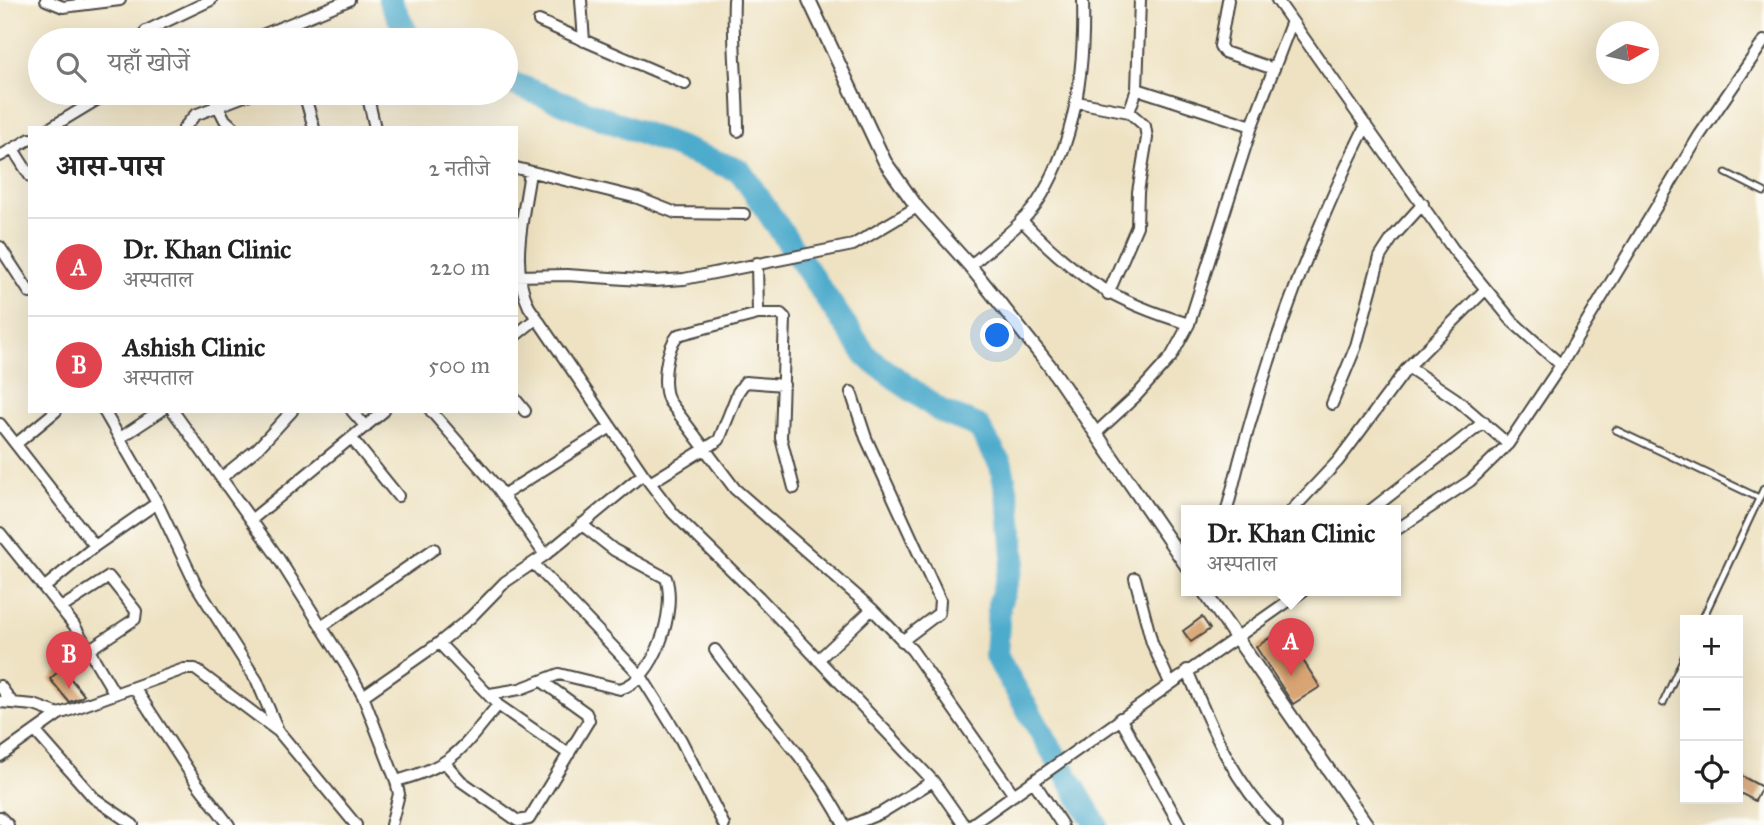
<!DOCTYPE html>
<html lang="hi">
<meta charset="utf-8">
<style>
body{margin:0;font-family:"IM FELL Great Primer","Noto Serif Devanagari",serif;background:#f2f2f2;color:#222}
.controls{position:absolute;right:21px;bottom:21px;display:grid;overflow:hidden;border-radius:0px;box-shadow:0 7px 28px #0002}
.controls button{width:63px;height:63px;display:grid;place-items:center;padding:0;border:0;border-bottom:2px solid #e0e0e0;background:#fff;color:#222;font:35px sans-serif}
.compass{position:absolute;left:1596px;top:21px;width:63px;height:63px;border-radius:50%;background:#fff;box-shadow:0 7px 28px #0002;rotate:81deg}
.you{position:absolute;left:998px;top:336px;width:24px;height:24px;margin:-18px;border:5px solid #fff;border-radius:50%;background:#1a73e8;box-shadow:0 0 0 10px #1a73e833}
.badge{display:grid;place-items:center;width:46px;height:46px;border-radius:50%;background:#111827;color:#fff;font-size:23px;font-weight:700}
.pin{position:absolute;translate:-50% -58px;filter:drop-shadow(0 2px 4px #0008)}
.pin::after{content:'';position:absolute;top:37px;width:24px;height:21px;background:inherit;clip-path:polygon(0 0,100% 0,50% 100%)}
.popup{position:absolute;left:1181px;top:505px;width:220px;height:91px;box-sizing:border-box;display:grid;place-content:center;border-radius:0px;background:#fff;filter:drop-shadow(0 2px 5px #0005);font-size:23px;white-space:nowrap;color:#767676}
.popup b{font-size:26px;color:#222}
.popup::after{content:'';position:absolute;left:50%;top:100%;margin-left:-14px;border:14px solid transparent;border-top-color:#fff}
.list{margin:0;padding:0;list-style:none}
h2{display:flex;justify-content:space-between;align-items:center;height:91px;margin:0;padding:0 28px;font-size:30px}
h2 small{font-size:23px;font-weight:400;color:#767676}
.list li{display:grid;grid-template-columns:46px 1fr auto;gap:21px;align-items:center;box-sizing:border-box;height:98px;padding:0 28px;border-top:2px solid #e0e0e0}
.list b{display:block;font-size:26px;white-space:nowrap}
.list p{margin:0;font-size:23px;white-space:nowrap;color:#767676}
.list em{font-size:23px;font-style:normal;color:#767676}
.icon{flex:none;width:38px;height:38px;fill:none;stroke:currentColor;stroke-width:2;stroke-linecap:round;stroke-linejoin:round}
.map{position:relative;flex:none;width:1764px;height:825px;overflow:hidden}
.search{position:absolute;background:#fff;box-shadow:0 7px 28px #0002;left:28px;top:28px;width:490px;height:77px;display:flex;align-items:center;gap:18px;box-sizing:border-box;padding:0 24px;border-radius:38px;color:#767676;font-size:26px}
.panel{position:absolute;background:#fff;box-shadow:0 7px 28px #0002;left:28px;top:126px;width:490px;height:287px;border-radius:0px}
.map>svg:first-child{display:block}
.lines{fill:none;stroke-linecap:round;stroke-linejoin:round}
.river{stroke:#4eabcc;stroke-width:24}
.building{fill:#d8a473}
.service-casing{stroke:#484642;stroke-width:9}
.minor-casing{stroke:#484642;stroke-width:14}
.tertiary-casing{stroke:#484642;stroke-width:16}
.service{stroke:#fff;stroke-width:5}
.minor{stroke:#fff;stroke-width:10}
.tertiary{stroke:#fff;stroke-width:12}
</style>
<div class="map">
<svg width="1764" height="825" viewBox="0 0 1764 825">
<rect width="100%" height="100%" fill="#fdfcf7"/>
<filter id="ink" filterUnits="userSpaceOnUse"><feTurbulence type="fractalNoise" baseFrequency=".0143" numOctaves="2"/><feDisplacementMap in="SourceGraphic" scale="14" xChannelSelector="R" yChannelSelector="G"/><feConvolveMatrix kernelMatrix="1 2 1 2 8 2 1 2 1" color-interpolation-filters="sRGB"/></filter>
<filter id="wash" filterUnits="userSpaceOnUse"><feTurbulence type="fractalNoise" baseFrequency=".00686" numOctaves="4" result="noise"/><feDisplacementMap in="SourceGraphic" scale="28" xChannelSelector="R" yChannelSelector="G"/><feGaussianBlur stdDeviation="1.57" result="paint"/><feColorMatrix in="noise" values="0 0 0 0 0 0 0 0 0 0 0 0 0 0 0 0 0 1.4 0 .05"/><feComposite in="paint" operator="in"/></filter>
<g filter="url(#wash)">
<rect width="100%" height="100%" fill="#eee2c2"/>
<g class="lines">
<!-- river -->
<path class="river" d="M390 0 410 40
M506 81 740 171 867 357 942 412 978 426 1001 465 1010 509 1014 558 999 605 996 656 1096 825"/>
</g>
<g id="blocks">
<!-- building -->
<path class="building" d="M1202 617 1210 629 1191 642 1183 631Z
M1283 629 1320 687 1293 704 1256 647Z
M62 668 84 695 80 698 69 702 50 679Z
M1738 774 1762 787 1755 801 1738 792Z"/>
</g>
</g>
<g filter="url(#ink)">
<use href="#blocks" fill-opacity="0" stroke="#484642" stroke-width="2"/>
<g class="lines">
<!-- service casing -->
<g class="service-casing">
<path id="service" d="M1726 173 1764 192
M1616 430 1759 498
M1702 620 1764 488
M1663 703 1685 655"/>
</g>
<!-- minor casing -->
<g class="minor-casing">
<path id="minor" d="M46 0 63 7 120 0
M581 0 584 41
M734 0C732 43 738 87 738 131
M1228 0 1220 46 1224 52 1274 69
M1277 0 1453 249 1513 322 1561 365
M539 21 685 84
M141 40 146 31 211 0
M250 40 349 0
M1137 89 1252 126
M211 93 225 120 234 128
M304 93 314 128
M367 93 375 128
M1077 102 1129 112 1145 126 1147 138 1138 192 1137 226 1108 294
M1129 112 1137 89 1140 0
M50 128 108 93
M184 128 195 115 252 93
M13 149 30 176
M0 156 30 139
M516 168 638 198 676 213 744 214
M530 172C524 215 509 266 529 307L643 474 673 513 759 597 933 781
M1021 220C1076 277 1112 301 1189 324
M0 247 30 293
M757 263 758 314
M970 266C991 247 1020 227 1037 203 1076 143 1085 69 1083 0
M516 276 567 275 654 281 684 279 853 245 917 207
M516 335 537 318
M1408 367 1456 399 1508 444
M851 392 866 438 940 600 939 613 902 641
M516 400 525 411
M1332 404 1356 346 1380 257 1393 237 1423 204
M104 411 157 503 196 585 257 681 277 728
M173 411 277 556 345 664 363 696 396 781 399 794 391 825
M352 411 366 427
M431 411 497 487 545 555
M0 424 95 546
M1096 433 1136 396 1171 357 1189 324 1252 126 1292 21
M120 438 161 411
M352 439 398 496
M16 444 56 411
M221 478 258 448 292 411
M650 483 719 440 738 392 745 382 784 385
M794 488 781 438 785 318 781 314H758L678 335C666 349 661 384 669 401L735 489 872 609 912 650 1014 795
M503 495 611 427
M1227 510C1259 376 1305 248 1366 125
M1292 510 1338 461 1408 367 1486 289
M1371 510 1484 422
M251 520 384 411
M1396 530 1470 481 1508 444 1561 365 1699 136 1764 41
M0 533 74 625 115 694
M533 563 641 676 681 740 724 825
M1135 578 1152 643 1170 683
M45 587 95 546 157 503
M61 608 109 577 136 611 135 619 90 649
M321 627 434 549
M439 643 498 705 569 754
M715 650C757 709 811 760 844 825
M818 660 872 609
M1187 670C1211 727 1232 780 1277 825
M0 686 11 701
M134 687 196 782 229 825
M490 694 520 689 559 674 620 689C655 680 677 610 666 578L614 550 581 524
M363 696 439 643 471 617 505 582 545 555 643 474
M0 702 34 705 59 714
M1120 718 1180 825
M35 731 94 798 133 825
M0 756 59 714 184 669H195L279 732 356 825
M445 763 461 781 518 821 529 819 589 720 586 713 543 682
M396 781C456 765 461 749 498 705
M1034 782 1062 825
M0 817 8 825
M852 825 881 813 933 781 964 825
M971 825 1304 590"/>
</g>
<!-- tertiary casing -->
<g class="tertiary-casing">
<path id="tertiary" d="M809 0 885 162 917 207 970 266 1049 365 1186 565
M1203 590 1367 825"/>
</g>
<!-- service -->
<use href="#service" class="service"/>
<!-- minor -->
<use href="#minor" class="minor"/>
<!-- tertiary -->
<use href="#tertiary" class="tertiary"/>
</g>
</g>
</svg>
<div class="controls">
<button>+</button>
<button>−</button>
<button><svg class="icon" aria-label="locate" viewBox="0 0 24 24"><circle cx="12" cy="12" r="6"/><path d="M12 2v4M12 18v4M2 12h4M18 12h4"/></svg></button>
</div>
<svg class="compass" viewBox="-18 -18 36 36"><path d="M0-13l5 13h-10z" fill="#e53935"/><path d="M0 13l5-13h-10z" fill="#767676"/></svg>
<div class="you"></div>
<div class="pin badge" style="left:1291px;top:676px;background:#e0444e">A</div>
<div class="popup"><b>Dr. Khan Clinic</b>अस्पताल</div>
<div class="pin badge" style="left:69px;top:689px;background:#e0444e">B</div>
<div class="search"><svg class="icon" aria-label="search" viewBox="0 0 24 24"><circle cx="10" cy="10" r="6"/><path d="M15 15l6 6"/></svg>यहाँ खोजें</div>
<section class="panel">
<h2>आस-पास<small>2 नतीजे</small></h2>
<ul class="list">
<li><span class="badge" style="background:#e0444e">A</span><div><b>Dr. Khan Clinic</b><p>अस्पताल</p></div><em>220 m</em></li>
<li><span class="badge" style="background:#e0444e">B</span><div><b>Ashish Clinic</b><p>अस्पताल</p></div><em>500 m</em></li>
</ul>
</section>
</div>
